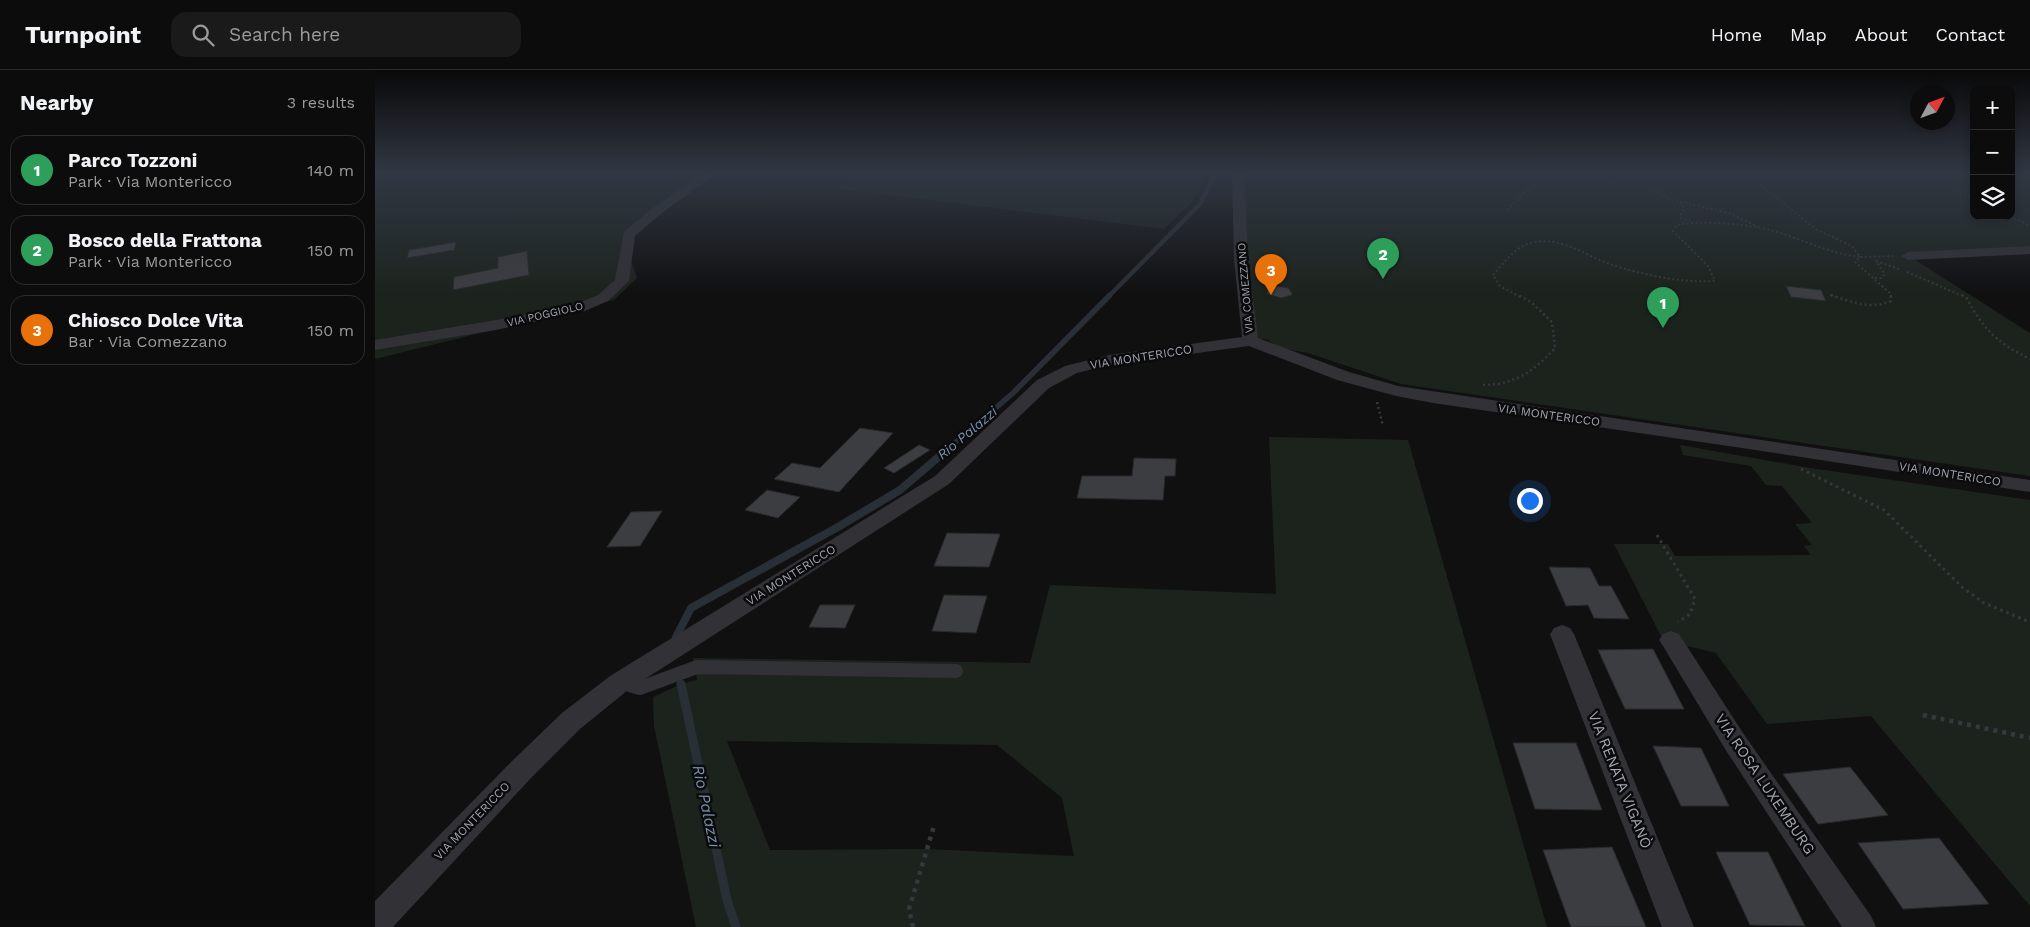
<!DOCTYPE html>
<meta charset="utf-8">
<style>
body{margin:0;font-family:"Work Sans",sans-serif;background:#1a1a1b;color:#f1f3f6}
.controls{position:absolute;right:15px;top:15px;display:grid;overflow:hidden;border-radius:10px;box-shadow:0 2px 8px #0003}
.controls button{width:45px;height:45px;display:grid;place-items:center;padding:0;border:0;border-bottom:1px solid #2c2c2e;background:#0c0c0d;color:#f1f3f6;font:25px sans-serif}
.compass{position:absolute;left:1535px;top:15px;width:45px;height:45px;border-radius:50%;background:#0c0c0d;box-shadow:0 2px 8px #0003;rotate:49deg}
.you{position:absolute;left:1154px;top:430px;width:18px;height:18px;margin:-12px;border:4px solid #fff;border-radius:50%;background:#1a73e8;box-shadow:0 0 0 8px #1a73e833}
.badge{display:grid;place-items:center;width:32px;height:32px;border-radius:50%;background:#e9be2f;color:#fff;font-size:16px;font-weight:700}
.pin{position:absolute;translate:-50% -41px;filter:drop-shadow(0 1px 2px #0008)}
.pin::after{content:'';position:absolute;top:26px;width:18px;height:15px;background:inherit;clip-path:polygon(0 0,100% 0,50% 100%)}
.list{margin:0;padding:0;list-style:none}
h2{display:flex;justify-content:space-between;align-items:center;height:65px;margin:0;padding:0 20px;font-size:21px}
h2 small{font-size:16px;font-weight:400;color:#9a9b9d}
.list li{display:grid;grid-template-columns:32px 1fr auto;gap:15px;align-items:center;box-sizing:border-box;height:70px;margin:0 10px 10px;padding:0 10px;border:1px solid #2c2c2e;border-radius:15px}
.list b{display:block;font-size:19px;white-space:nowrap}
.list p{margin:0;font-size:16px;white-space:nowrap;color:#9a9b9d}
.list em{font-size:16px;font-style:normal;color:#9a9b9d}
.icon{flex:none;width:28px;height:28px;fill:none;stroke:currentColor;stroke-width:2;stroke-linecap:round;stroke-linejoin:round}
.map{position:relative;flex:none;width:1655px;height:857px;overflow:hidden}
header{display:flex;align-items:center;gap:30px;box-sizing:border-box;height:70px;padding:0 25px;background:#0c0c0d;border-bottom:1px solid #2c2c2e}
header strong{font-size:24px}
nav{display:flex;gap:28px;margin-inline-start:auto;font-size:18px}
.search{width:350px;height:45px;background:#1a1a1b;display:flex;align-items:center;gap:12px;box-sizing:border-box;padding:0 18px;border-radius:15px;color:#9a9b9d;font-size:19px}
main{display:flex}
aside{flex:1;background:#0c0c0d}
.map>svg:first-child{display:block}
.green{fill:#1c231d;fill-rule:evenodd}
.lines{fill:none;stroke-linecap:round;stroke-linejoin:round}
.stream-far3{stroke:#292f36;stroke-width:4.5}
.stream-far2{stroke:#292f36;stroke-width:5.5}
.stream-far1{stroke:#292f36;stroke-width:8}
.stream{stroke:#292f36;stroke-width:9}
.building{fill:#3c3d41;stroke:#2a2a2d}
.path-far3{stroke:#37383d;stroke-width:2;stroke-dasharray:2 2.5;stroke-linecap:butt}
.path-far2{stroke:#37383d;stroke-width:2.5;stroke-dasharray:2 3;stroke-linecap:butt}
.path-far1{stroke:#37383d;stroke-width:3;stroke-dasharray:2.5 4;stroke-linecap:butt}
.path{stroke:#37383d;stroke-width:4.5;stroke-dasharray:4 5;stroke-linecap:butt}
.lane{stroke:#313136;stroke-width:14}
.street{fill:#313136;fill-rule:evenodd}
.labels{text-anchor:middle;stroke-width:5;stroke-linejoin:round;paint-order:stroke}
.far-street-label{font-size:11px;fill:#a1a4b1;stroke:#0b0b0c}
.street-label{font-size:12px;fill:#a1a4b1;stroke:#0b0b0c}
.water-label{font-size:14px;font-style:italic;fill:#798fac;stroke:#0b0b0c}
.near-street-label{font-size:15px;fill:#a1a4b1;stroke:#0b0b0c}
.near-water-label{font-size:16px;font-style:italic;fill:#798fac;stroke:#0b0b0c}
</style>
<header>
<strong>Turnpoint</strong>
<div class="search"><svg class="icon" aria-label="search" viewBox="0 0 24 24"><circle cx="10" cy="10" r="6"/><path d="M15 15l6 6"/></svg>Search here</div>
<nav><a>Home</a><a>Map</a><a>About</a><a>Contact</a></nav>
</header>
<main>
<aside>
<h2>Nearby<small>3 results</small></h2>
<ul class="list">
<li><span class="badge" style="background:#2e9e5b">1</span><div><b>Parco Tozzoni</b><p>Park · Via Montericco</p></div><em>140 m</em></li>
<li><span class="badge" style="background:#2e9e5b">2</span><div><b>Bosco della Frattona</b><p>Park · Via Montericco</p></div><em>150 m</em></li>
<li><span class="badge" style="background:#e8710a">3</span><div><b>Chiosco Dolce Vita</b><p>Bar · Via Comezzano</p></div><em>150 m</em></li>
</ul>
</aside>
<div class="map">
<svg width="1655" height="857" viewBox="0 0 1655 857">
<rect width="100%" height="100%" fill="#101011"/>
<!-- green -->
<path class="green" d="M0 104H338L281 145 256 166 254 185 262 208 239 230 0 289Z
M483 104H833L815 134 789 159 457 118Z
M864 104H1599V146H1636V104H1655V179L1534 186 1655 263V406L1026 314 933 283 905 278 891 269 879 270 864 120Z
M894 367 1033 370 1172 857H321L279 656 278 627 306 614 322 610 318 588 655 593 675 515 901 524ZM352 671 622 675 687 728 699 786 552 779 395 780Z
M1305 375 1435 398 1655 430V836L1496 646 1392 654 1341 583 1288 570 1239 474H1293L1300 486 1436 485 1429 476 1437 475 1420 454 1437 453 1407 416 1391 415 1376 396 1308 385Z"/>
<g class="lines">
<!-- stream-far3 -->
<path class="stream-far3" d="M733 227 825 134 840 104"/>
<!-- stream-far2 -->
<path class="stream-far2" d="M566 385 638 323 735 225"/>
<!-- stream-far1 -->
<path class="stream-far1" d="M301 567 316 538 463 457 525 420 567 384"/>
<!-- stream -->
<path class="stream" d="M306 614 352 830 361 857"/>
</g>
<!-- building -->
<path class="building" d="M81 172 79 180 32 188 34 180Z
M152 181 154 205 78 220 79 207 123 198V187Z
M902 216 913 218 917 223V225L906 228 892 224 893 219Z
M1411 216 1446 220 1451 231 1416 227Z
M485 358 518 363 464 422 399 409 417 393 445 398Z
M544 375 555 380 519 403 509 398Z
M759 388 801 389 800 406H790L788 430 702 428 707 406H757Z
M392 420 425 427 403 448 370 440Z
M287 441 265 476 232 477 256 442Z
M572 463 625 464 614 497 559 496Z
M1174 497 1215 498 1224 516H1236L1254 549 1219 548 1213 535 1191 536Z
M569 525 612 526 601 563 557 561Z
M445 535H480L470 558 434 557Z
M1278 579 1309 639H1250L1223 580Z
M1138 673H1201L1227 740 1160 739Z
M1278 676 1326 678 1354 736H1306Z
M1475 697 1513 745 1443 754 1408 704Z
M1564 768 1614 834 1528 839 1483 773Z
M1237 777 1271 857H1196L1168 780Z
M1341 782H1393L1430 856 1375 855Z"/>
<g class="lines">
<!-- path-far3 -->
<path class="path-far3" d="M1180 104C1204 110 1230 118 1254 110
M1244 104 1295 129 1354 143 1383 157
M1548 104 1599 128
M1305 133 1308 134 1309 140 1305 145 1306 148 1315 151
M1132 140 1149 123 1180 104
M1635 146 1655 156
M1501 191 1524 199
M1532 202 1590 227
M1500 208H1506L1510 204 1501 191
M1455 225 1460 227
M1145 227 1125 216 1118 205C1128 194 1140 177 1155 173 1185 165 1208 185 1235 194 1268 205 1305 213 1340 211L1333 196 1298 161 1302 155C1323 150 1364 154 1386 158 1420 165 1450 183 1485 187L1477 176 1442 160 1372 104
M1516 227V224L1480 192 1485 187 1518 186"/>
<!-- path-far2 -->
<path class="path-far2" d="M1456 225C1477 232 1495 240 1516 231V225
M1587 225 1591 227C1609 260 1621 272 1655 289
M1108 315C1140 315 1159 301 1180 278L1177 252 1156 232 1143 225
M1002 332 1008 356"/>
<!-- path-far1 -->
<path class="path-far1" d="M1426 399 1509 440 1588 518 1609 533 1655 552
M1282 465 1320 529 1315 544 1303 552"/>
<!-- path -->
<path class="path" d="M1548 645 1655 668
M538 857 534 839 559 756"/>
<!-- lane -->
<path class="lane" d="M247 613 265 618 322 597 581 601"/>
<!-- street -->
<path class="street" d="M327 104H340L283 146 260 166 254 211 233 231 210 241 121 260 0 280V270L121 250 201 234 223 225 240 210 249 162 275 140Z
M857 104H869L873 189 883 268 974 302 1023 316 1655 410V422L1367 378 1058 333 1021 326 962 310 874 276 734 295 702 303 674 318 574 414 253 620 205 659 156 708 18 857H0V831L136 692 187 643 235 606 560 406 662 310 690 296 734 285 867 267 859 189Z
M1655 176V184L1533 190 1526 186 1533 182Z
M1187 555 1195 558 1199 564 1319 857H1287L1175 564 1179 558Z
M1296 561 1304 564 1368 663 1496 846 1501 857H1467L1350 679 1288 576 1284 570 1288 564Z"/>
</g>
<!-- sky -->
<linearGradient id="sky" x2="0" y2="1"><stop stop-color="#090909"/><stop offset="0.46" stop-color="#313743"/><stop offset="1" stop-color="#313743" stop-opacity="0"/></linearGradient>
<rect width="1655" height="224" fill="url(#sky)"/>
<g class="labels">
<!-- far-street labels -->
<g class="far-street-label">
<text transform="translate(870 218) rotate(-95)" y="4">VIA COMEZZANO</text>
<text transform="translate(170 244) rotate(-13)" y="4">VIA POGGIOLO</text>
</g>
<!-- street labels -->
<g class="street-label">
<text transform="translate(766 287) rotate(-9)" y="4">VIA MONTERICCO</text>
<text transform="translate(1174 345) rotate(8)" y="4">VIA MONTERICCO</text>
<text transform="translate(1575 404) rotate(9)" y="4">VIA MONTERICCO</text>
<text transform="translate(416 505) rotate(-32)" y="4">VIA MONTERICCO</text>
<text transform="translate(97 751) rotate(-46)" y="4">VIA MONTERICCO</text>
</g>
<!-- water labels -->
<g class="water-label">
<text transform="translate(592 363) rotate(-40)" y="5">Rio Palazzi</text>
</g>
<!-- near-street labels -->
<g class="near-street-label">
<text transform="translate(1245 710) rotate(68)" y="5">VIA RENATA VIGANÒ</text>
<text transform="translate(1390 714) rotate(56)" y="5">VIA ROSA LUXEMBURG</text>
</g>
<!-- near-water labels -->
<g class="near-water-label">
<text transform="translate(332 736) rotate(78)" y="6">Rio Palazzi</text>
</g>
</g>
</svg>
<div class="controls">
<button>+</button>
<button>−</button>
<button><svg class="icon" aria-label="layers" viewBox="0 0 24 24"><path d="M12 4l9 5-9 5-9-5zM3 14l9 5 9-5"/></svg></button>
</div>
<svg class="compass" viewBox="-18 -18 36 36"><path d="M0-13l5 13h-10z" fill="#e53935"/><path d="M0 13l5-13h-10z" fill="#9a9b9d"/></svg>
<div class="you"></div>
<div class="pin badge" style="left:1288px;top:258px;background:#2e9e5b">1</div>
<div class="pin badge" style="left:1008px;top:209px;background:#2e9e5b">2</div>
<div class="pin badge" style="left:896px;top:225px;background:#e8710a">3</div>
</div>
</main>
